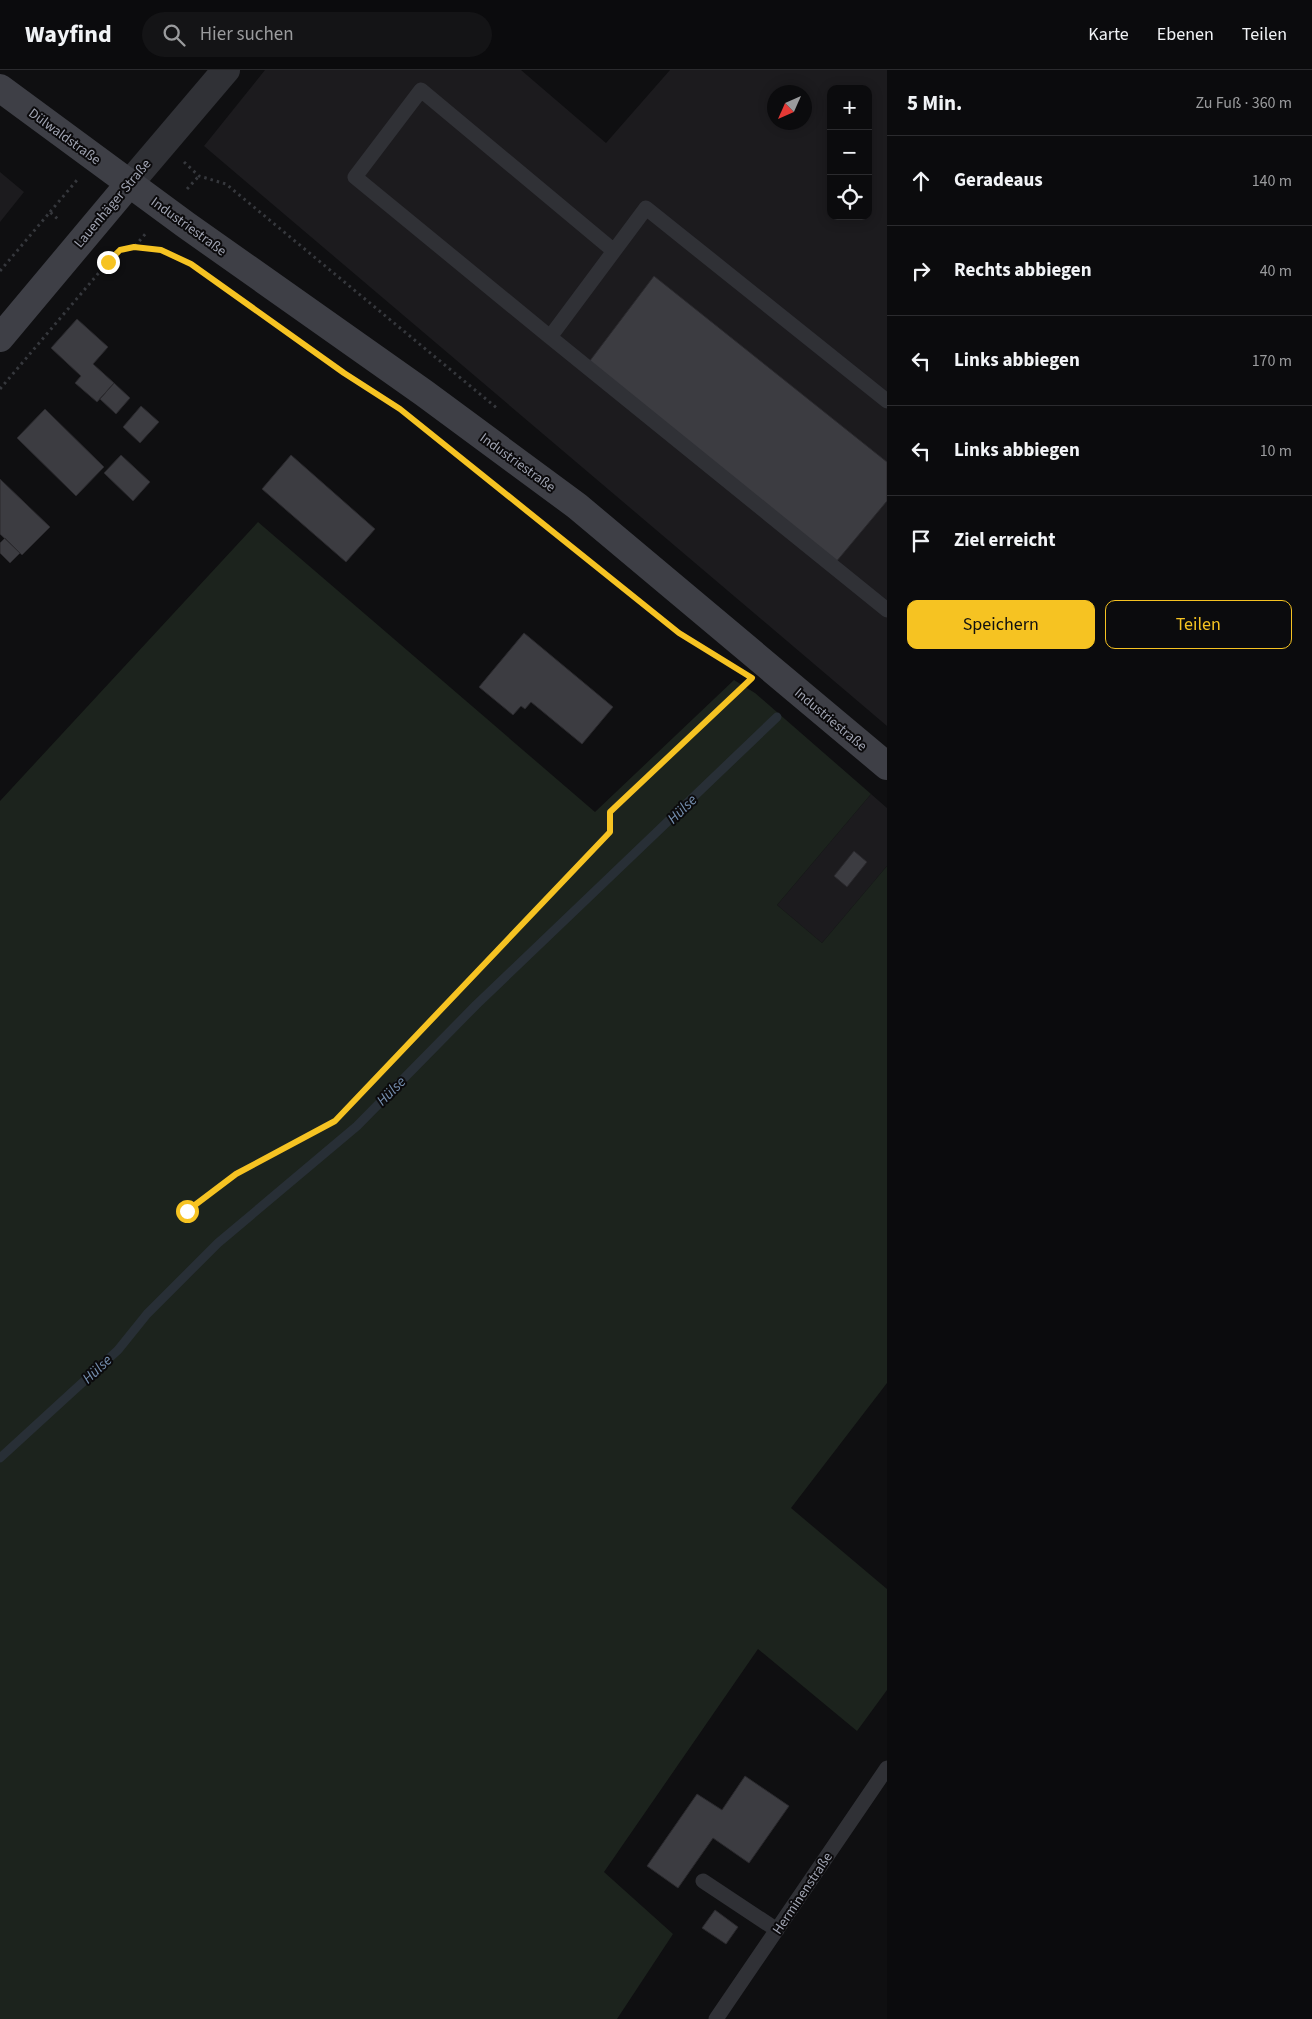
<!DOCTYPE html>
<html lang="de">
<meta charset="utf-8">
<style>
body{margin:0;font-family:"Source Sans 3",sans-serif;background:#141416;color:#f1f3f6}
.controls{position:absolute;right:15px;top:15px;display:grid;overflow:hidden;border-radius:10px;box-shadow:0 2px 12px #0003}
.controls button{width:45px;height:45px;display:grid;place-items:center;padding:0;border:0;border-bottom:1px solid #2b2b2e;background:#0b0b0d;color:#f1f3f6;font:25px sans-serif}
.compass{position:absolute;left:767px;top:15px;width:45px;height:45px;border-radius:50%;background:#0b0b0d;box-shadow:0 2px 12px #0003;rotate:225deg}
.stop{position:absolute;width:15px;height:15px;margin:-11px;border:4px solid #f6c322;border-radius:50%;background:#fff}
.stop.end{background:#f6c322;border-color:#fff;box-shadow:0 1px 5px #0008}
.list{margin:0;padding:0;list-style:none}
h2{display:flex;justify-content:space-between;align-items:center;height:65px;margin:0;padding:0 20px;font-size:21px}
h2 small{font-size:16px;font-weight:400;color:#9a9b9d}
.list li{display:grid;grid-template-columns:32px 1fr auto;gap:15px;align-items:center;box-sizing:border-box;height:90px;padding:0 20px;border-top:1px solid #2b2b2e}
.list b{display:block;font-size:19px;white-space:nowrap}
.list em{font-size:16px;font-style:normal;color:#9a9b9d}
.actions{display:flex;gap:10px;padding:15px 20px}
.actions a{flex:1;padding:11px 0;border:1px solid #f6c322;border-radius:10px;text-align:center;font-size:18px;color:#f6c322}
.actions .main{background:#f6c322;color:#111}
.icon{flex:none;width:28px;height:28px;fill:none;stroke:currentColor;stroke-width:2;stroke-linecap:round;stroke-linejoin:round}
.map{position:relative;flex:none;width:887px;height:1949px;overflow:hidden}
header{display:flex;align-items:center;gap:30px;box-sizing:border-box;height:70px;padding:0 25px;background:#0b0b0d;border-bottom:1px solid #2b2b2e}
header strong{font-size:24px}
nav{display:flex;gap:28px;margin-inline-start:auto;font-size:18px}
.search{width:350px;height:45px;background:#141416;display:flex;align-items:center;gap:12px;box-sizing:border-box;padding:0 18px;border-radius:28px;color:#9a9b9d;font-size:19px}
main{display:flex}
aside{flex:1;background:#0b0b0d}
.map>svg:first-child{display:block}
.built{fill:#1c1b1e;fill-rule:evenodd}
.green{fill:#1c231d}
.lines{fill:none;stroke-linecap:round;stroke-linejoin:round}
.stream{stroke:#282f36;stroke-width:9}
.building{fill:#3c3c41;stroke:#2a292d}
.path{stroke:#36383d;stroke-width:3;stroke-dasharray:2.5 4;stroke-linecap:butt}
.lane{stroke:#303136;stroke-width:15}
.street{stroke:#303136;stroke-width:28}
.secondary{stroke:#3e3f46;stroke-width:28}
.route{stroke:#f6c322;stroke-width:6}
.labels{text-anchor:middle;stroke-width:4;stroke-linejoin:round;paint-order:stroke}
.street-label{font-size:14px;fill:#a0a4b2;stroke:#0b0a0c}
.water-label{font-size:15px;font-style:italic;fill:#758faf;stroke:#0b0a0c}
</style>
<header>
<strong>Wayfind</strong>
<div class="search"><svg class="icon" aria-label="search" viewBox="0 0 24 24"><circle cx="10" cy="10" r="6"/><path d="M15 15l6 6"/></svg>Hier suchen</div>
<nav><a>Karte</a><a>Ebenen</a><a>Teilen</a></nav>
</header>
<main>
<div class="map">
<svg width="887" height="1949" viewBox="0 0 887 1949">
<rect width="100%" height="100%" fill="#0f0f11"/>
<!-- built -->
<path class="built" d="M265 0H521L606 73 670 0H887V656L204 76ZM831 19H868V146H831ZM774 22H804V52H774Z
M0 102 24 122 0 152Z
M871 724 887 738V796L822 873 777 835Z"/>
<!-- green -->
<path class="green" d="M258 452 595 742 734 610 755 623 871 724 777 835 822 873 887 796V1313L791 1438 887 1519V1620L857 1661 758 1579 604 1802 673 1864 617 1949H0V731Z"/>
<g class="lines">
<!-- stream -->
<path class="stream" d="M0 1388 118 1280 147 1244 218 1173 357 1056 476 935 777 647"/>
</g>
<!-- building -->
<path class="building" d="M654 206 887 392V431L836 492 589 292Z
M77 249 108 277 93 294 114 313 97 332 75 313 81 306 51 278Z
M114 313 130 328 116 344 100 329Z
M141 336 159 352 140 373 123 357Z
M45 339 104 397 76 426 17 368Z
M121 385 150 412 133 431 104 403Z
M291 385 375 459 346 492 262 419Z
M0 409 50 457 22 485 0 464Z
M5 468 20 483 10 493 0 483V473Z
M524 563 613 637 582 674 531 632 525 639 521 636 513 645 479 617Z
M854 781 867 792 847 817 834 806Z
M745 1706 789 1736 749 1793 713 1768 678 1818 647 1796 697 1724 722 1740Z
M715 1840 738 1857 726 1874 702 1858Z"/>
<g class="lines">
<!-- path -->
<path class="path" d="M184 92 199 106 226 114 498 339
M187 119 199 106
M50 142 77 110
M135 176 147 162
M0 201 50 142 60 151
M0 319 108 192C111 189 115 183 119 181 137 170 167 183 183 191
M477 401 685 567
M187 1141 236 1104 335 1051 610 763V742L746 614"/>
<!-- lane -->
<path class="lane" d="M550 267 355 107 421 20 614 181
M887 331 646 138 550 267 887 540
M703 1811 777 1860
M716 1949 887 1698"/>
<!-- street -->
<path class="street" d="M129 114 226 0"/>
<!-- secondary -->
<path class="secondary" d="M0 18 186 155 424 323 577 436 887 696
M0 268 129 114"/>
</g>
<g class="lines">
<!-- route -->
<path class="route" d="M108 192 120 180 134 177 161 180 191 194 344 303 400 339 679 563 752 608 610 742V762L335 1051 236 1104 187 1141"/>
</g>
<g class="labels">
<!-- street labels -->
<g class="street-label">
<text transform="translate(65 66) rotate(36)" y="5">Dülwaldstraße</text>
<text transform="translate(112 133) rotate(-50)" y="5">Lauenhäger Straße</text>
<text transform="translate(189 156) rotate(36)" y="5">Industriestraße</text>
<text transform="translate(518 392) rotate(36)" y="5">Industriestraße</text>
<text transform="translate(831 649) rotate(40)" y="5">Industriestraße</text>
<text transform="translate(802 1823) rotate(-56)" y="5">Herminenstraße</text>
</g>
<!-- water labels -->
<g class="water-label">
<text transform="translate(682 739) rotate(-44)" y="5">Hülse</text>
<text transform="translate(391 1021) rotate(-45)" y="5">Hülse</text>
<text transform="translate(97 1299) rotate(-43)" y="5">Hülse</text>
</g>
</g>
</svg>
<div class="controls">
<button>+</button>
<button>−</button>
<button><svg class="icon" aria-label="locate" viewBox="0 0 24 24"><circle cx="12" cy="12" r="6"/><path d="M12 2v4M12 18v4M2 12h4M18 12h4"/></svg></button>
</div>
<svg class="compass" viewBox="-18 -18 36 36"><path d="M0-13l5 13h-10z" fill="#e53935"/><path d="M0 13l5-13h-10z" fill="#9a9b9d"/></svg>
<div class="stop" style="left:187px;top:1141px"></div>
<div class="stop end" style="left:108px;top:192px"></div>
</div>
<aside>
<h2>5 Min.<small>Zu Fuß · 360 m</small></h2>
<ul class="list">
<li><svg class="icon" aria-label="ahead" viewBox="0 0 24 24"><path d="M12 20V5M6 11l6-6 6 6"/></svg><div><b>Geradeaus</b></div><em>140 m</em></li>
<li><svg class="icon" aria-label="right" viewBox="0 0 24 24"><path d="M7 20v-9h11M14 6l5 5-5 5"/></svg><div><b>Rechts abbiegen</b></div><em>40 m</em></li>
<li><svg class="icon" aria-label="left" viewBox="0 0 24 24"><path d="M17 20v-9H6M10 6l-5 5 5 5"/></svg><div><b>Links abbiegen</b></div><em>170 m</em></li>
<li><svg class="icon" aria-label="left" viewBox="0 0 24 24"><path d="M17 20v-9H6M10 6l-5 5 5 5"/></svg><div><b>Links abbiegen</b></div><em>10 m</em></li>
<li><svg class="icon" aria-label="arrive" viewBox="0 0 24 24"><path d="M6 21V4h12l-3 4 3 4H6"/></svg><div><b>Ziel erreicht</b></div></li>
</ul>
<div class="actions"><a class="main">Speichern</a><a>Teilen</a></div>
</aside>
</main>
